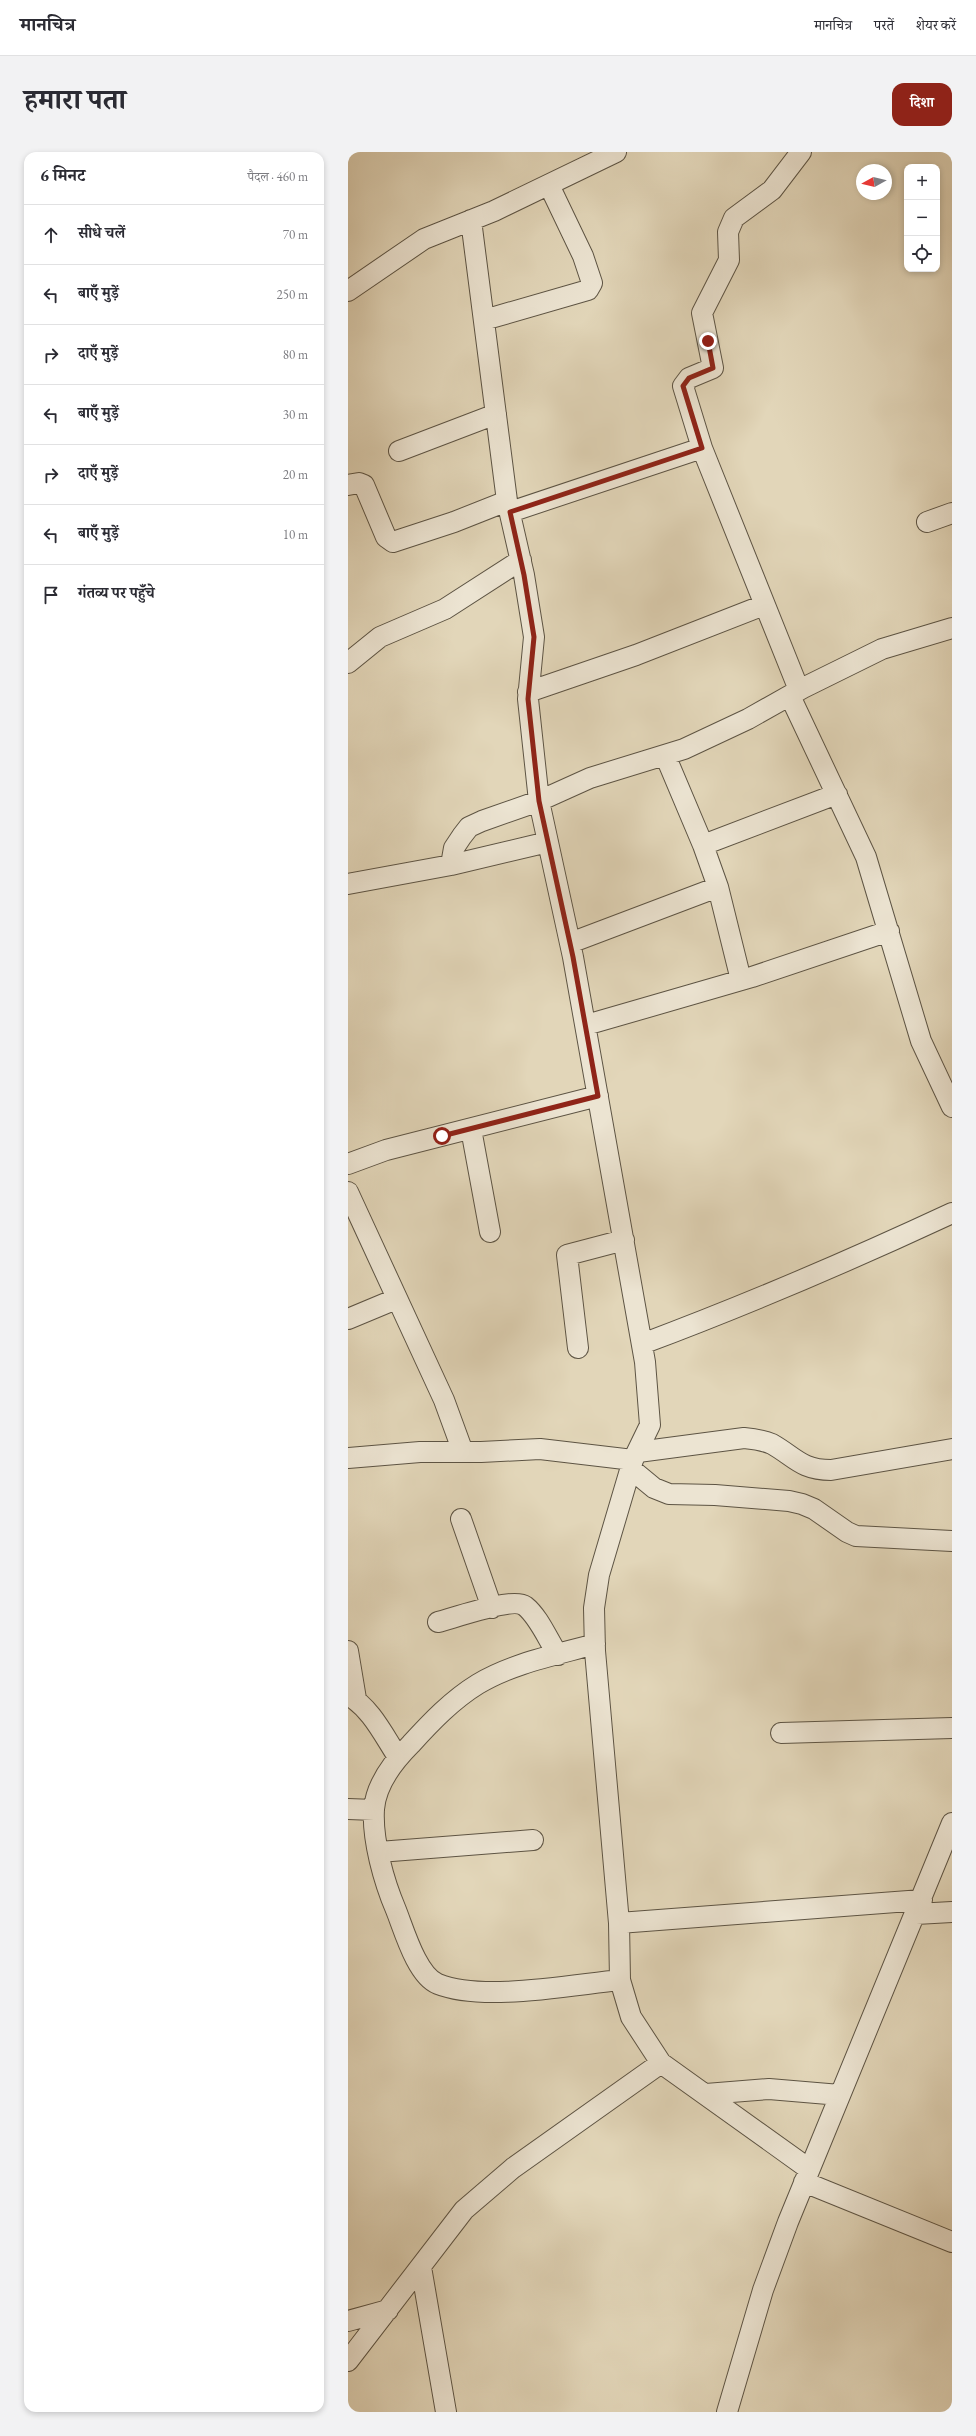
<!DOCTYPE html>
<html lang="hi">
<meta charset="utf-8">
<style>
body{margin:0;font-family:"EB Garamond","Noto Serif Devanagari",serif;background:#f2f2f3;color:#2b2b33}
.controls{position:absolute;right:12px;top:12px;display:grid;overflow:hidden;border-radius:8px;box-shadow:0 2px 6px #0003}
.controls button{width:36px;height:36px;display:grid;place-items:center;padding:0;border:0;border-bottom:1px solid #e1e1e2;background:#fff;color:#2b2b33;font:20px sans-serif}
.compass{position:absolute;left:508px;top:12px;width:36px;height:36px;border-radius:50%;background:#fff;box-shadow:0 2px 6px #0003;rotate:262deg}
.stop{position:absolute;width:12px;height:12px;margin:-9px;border:3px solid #8f2418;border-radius:50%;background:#fff}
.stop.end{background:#8f2418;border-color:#fff;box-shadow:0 1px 4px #0008}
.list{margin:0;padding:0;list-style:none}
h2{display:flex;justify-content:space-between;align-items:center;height:52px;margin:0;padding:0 16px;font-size:17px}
h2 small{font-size:13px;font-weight:400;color:#7c7c81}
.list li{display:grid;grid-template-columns:26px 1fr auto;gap:12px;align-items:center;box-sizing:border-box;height:60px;padding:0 16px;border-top:1px solid #e1e1e2}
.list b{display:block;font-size:15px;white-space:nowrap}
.list em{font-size:13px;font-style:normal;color:#7c7c81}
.icon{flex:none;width:22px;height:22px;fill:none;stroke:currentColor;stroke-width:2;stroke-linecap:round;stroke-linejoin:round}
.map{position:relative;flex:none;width:604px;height:2260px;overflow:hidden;border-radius:12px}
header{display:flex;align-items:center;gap:24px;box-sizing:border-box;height:56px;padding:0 20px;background:#fff;border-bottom:1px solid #e1e1e2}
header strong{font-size:19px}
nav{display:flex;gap:22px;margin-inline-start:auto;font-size:14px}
.intro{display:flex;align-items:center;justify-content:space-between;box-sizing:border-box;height:96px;padding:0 24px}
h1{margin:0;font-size:28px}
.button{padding:10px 18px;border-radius:12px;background:#8f2418;color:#fff;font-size:14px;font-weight:700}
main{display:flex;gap:24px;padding:0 24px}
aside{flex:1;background:#fff;border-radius:12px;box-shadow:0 2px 6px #0003}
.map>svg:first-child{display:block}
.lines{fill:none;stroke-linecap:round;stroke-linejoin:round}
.minor-casing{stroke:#5d5444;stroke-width:22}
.minor{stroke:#ece4d2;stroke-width:20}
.route{stroke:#8f2418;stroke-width:5}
</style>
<header>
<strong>मानचित्र</strong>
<nav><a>मानचित्र</a><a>परतें</a><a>शेयर करें</a></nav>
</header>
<div class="intro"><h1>हमारा पता</h1><a class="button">दिशा</a></div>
<main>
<aside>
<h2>6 मिनट<small>पैदल · 460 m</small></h2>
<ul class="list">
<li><svg class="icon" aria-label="ahead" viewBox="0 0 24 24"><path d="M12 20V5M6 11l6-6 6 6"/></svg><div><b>सीधे चलें</b></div><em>70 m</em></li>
<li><svg class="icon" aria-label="left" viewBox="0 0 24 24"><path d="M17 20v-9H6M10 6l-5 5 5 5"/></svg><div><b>बाएँ मुड़ें</b></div><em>250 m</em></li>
<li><svg class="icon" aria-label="right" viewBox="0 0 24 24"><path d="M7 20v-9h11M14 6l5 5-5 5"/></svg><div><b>दाएँ मुड़ें</b></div><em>80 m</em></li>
<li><svg class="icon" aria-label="left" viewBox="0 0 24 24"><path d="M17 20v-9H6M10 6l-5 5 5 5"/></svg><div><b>बाएँ मुड़ें</b></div><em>30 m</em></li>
<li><svg class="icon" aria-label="right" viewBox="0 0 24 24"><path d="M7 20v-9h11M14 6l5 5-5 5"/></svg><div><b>दाएँ मुड़ें</b></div><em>20 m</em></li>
<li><svg class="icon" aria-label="left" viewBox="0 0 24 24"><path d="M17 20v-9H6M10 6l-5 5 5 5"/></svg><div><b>बाएँ मुड़ें</b></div><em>10 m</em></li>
<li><svg class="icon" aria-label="arrive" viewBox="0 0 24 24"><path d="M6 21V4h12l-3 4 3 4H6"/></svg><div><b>गंतव्य पर पहुँचे</b></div></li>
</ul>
</aside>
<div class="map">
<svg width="604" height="2260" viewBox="0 0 604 2260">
<rect width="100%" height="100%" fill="#e2d6b9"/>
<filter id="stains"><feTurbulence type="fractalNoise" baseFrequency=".005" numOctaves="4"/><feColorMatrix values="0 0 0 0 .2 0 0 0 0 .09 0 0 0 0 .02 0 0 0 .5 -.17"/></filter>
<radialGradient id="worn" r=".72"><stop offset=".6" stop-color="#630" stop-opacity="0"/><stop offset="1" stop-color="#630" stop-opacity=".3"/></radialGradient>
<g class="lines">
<!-- minor casing -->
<g class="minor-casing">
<path id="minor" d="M123 68 159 349 176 423 186 485 180 547 191 649 225 805 297 1210 302 1273 285 1308 251 1423 246 1456 247 1499 271 1771 272 1828C222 1833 135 1850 90 1832 69 1824 56 1778 48 1758 36 1730 24 1688 26 1657 28 1632 46 1609 63 1592 83 1570 104 1548 130 1532 165 1511 208 1503 247 1492
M0 139 76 87 146 59 268 0
M136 168 240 138 244 131 235 104 201 33
M354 296 451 538
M51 299 148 262
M0 333 11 331 16 333 38 385 45 390 106 370 159 349
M162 360 354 296 335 234 341 226 365 216 354 161 381 108 380 80 386 66 424 38 453 0
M579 370 604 361
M0 511 32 485 97 457 173 408
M180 540 288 503 416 453
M442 544 518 705 573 889 604 955
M317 603 355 693 489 642
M355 693 370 735 393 828
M103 713 106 696 114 684 121 675 134 669 191 649 242 626 336 597 400 567 455 536 534 497 604 476
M0 732 103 713 200 690
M222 791 370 735
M238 873 404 825 541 779
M123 977 142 1080
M0 1012 38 998 250 944
M0 1040 96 1248 115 1300
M0 1167 48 1147
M294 1192C401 1152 501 1109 604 1061
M230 1196 219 1103 276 1088
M290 1300 396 1286C406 1287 415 1288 424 1292 447 1305 453 1318 483 1318L604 1297
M0 1306 72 1300H133L192 1297 285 1308
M283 1317 306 1336 321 1342 367 1343 441 1349 454 1352 466 1357 499 1380 508 1384 604 1389
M113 1367 144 1456
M90 1470C106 1466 165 1445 177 1454 191 1465 200 1488 210 1503
M0 1499 8 1547
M0 1543C23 1556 36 1584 50 1605
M433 1581 604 1576
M0 1657 26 1658
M31 1700 185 1688
M568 1762 604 1760
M271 1771 574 1748
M272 1828 283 1865 313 1911 461 2017
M358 1942 421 1937 492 1943
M456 2030 604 2090
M73 2115 98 2260
M0 2169 40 2158
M0 2209 116 2058 165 2016 313 1911
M379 2260 415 2138 440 2070 604 1671"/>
</g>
<!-- minor -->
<use href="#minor" class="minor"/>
</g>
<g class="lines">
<!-- route -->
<path class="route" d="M94 984 250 944 225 805 191 649 180 547 186 485 176 423 162 360 354 296 335 234 341 226 365 216 360 189"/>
</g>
<rect width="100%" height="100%" filter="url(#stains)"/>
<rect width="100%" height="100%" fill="url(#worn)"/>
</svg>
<div class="controls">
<button>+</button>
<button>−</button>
<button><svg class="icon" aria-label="locate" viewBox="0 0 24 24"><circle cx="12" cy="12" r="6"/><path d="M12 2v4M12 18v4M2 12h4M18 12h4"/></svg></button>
</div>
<svg class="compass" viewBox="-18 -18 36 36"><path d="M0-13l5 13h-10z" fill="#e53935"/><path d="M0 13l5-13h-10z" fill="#7c7c81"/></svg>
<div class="stop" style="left:94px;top:984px"></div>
<div class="stop end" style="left:360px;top:189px"></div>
</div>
</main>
